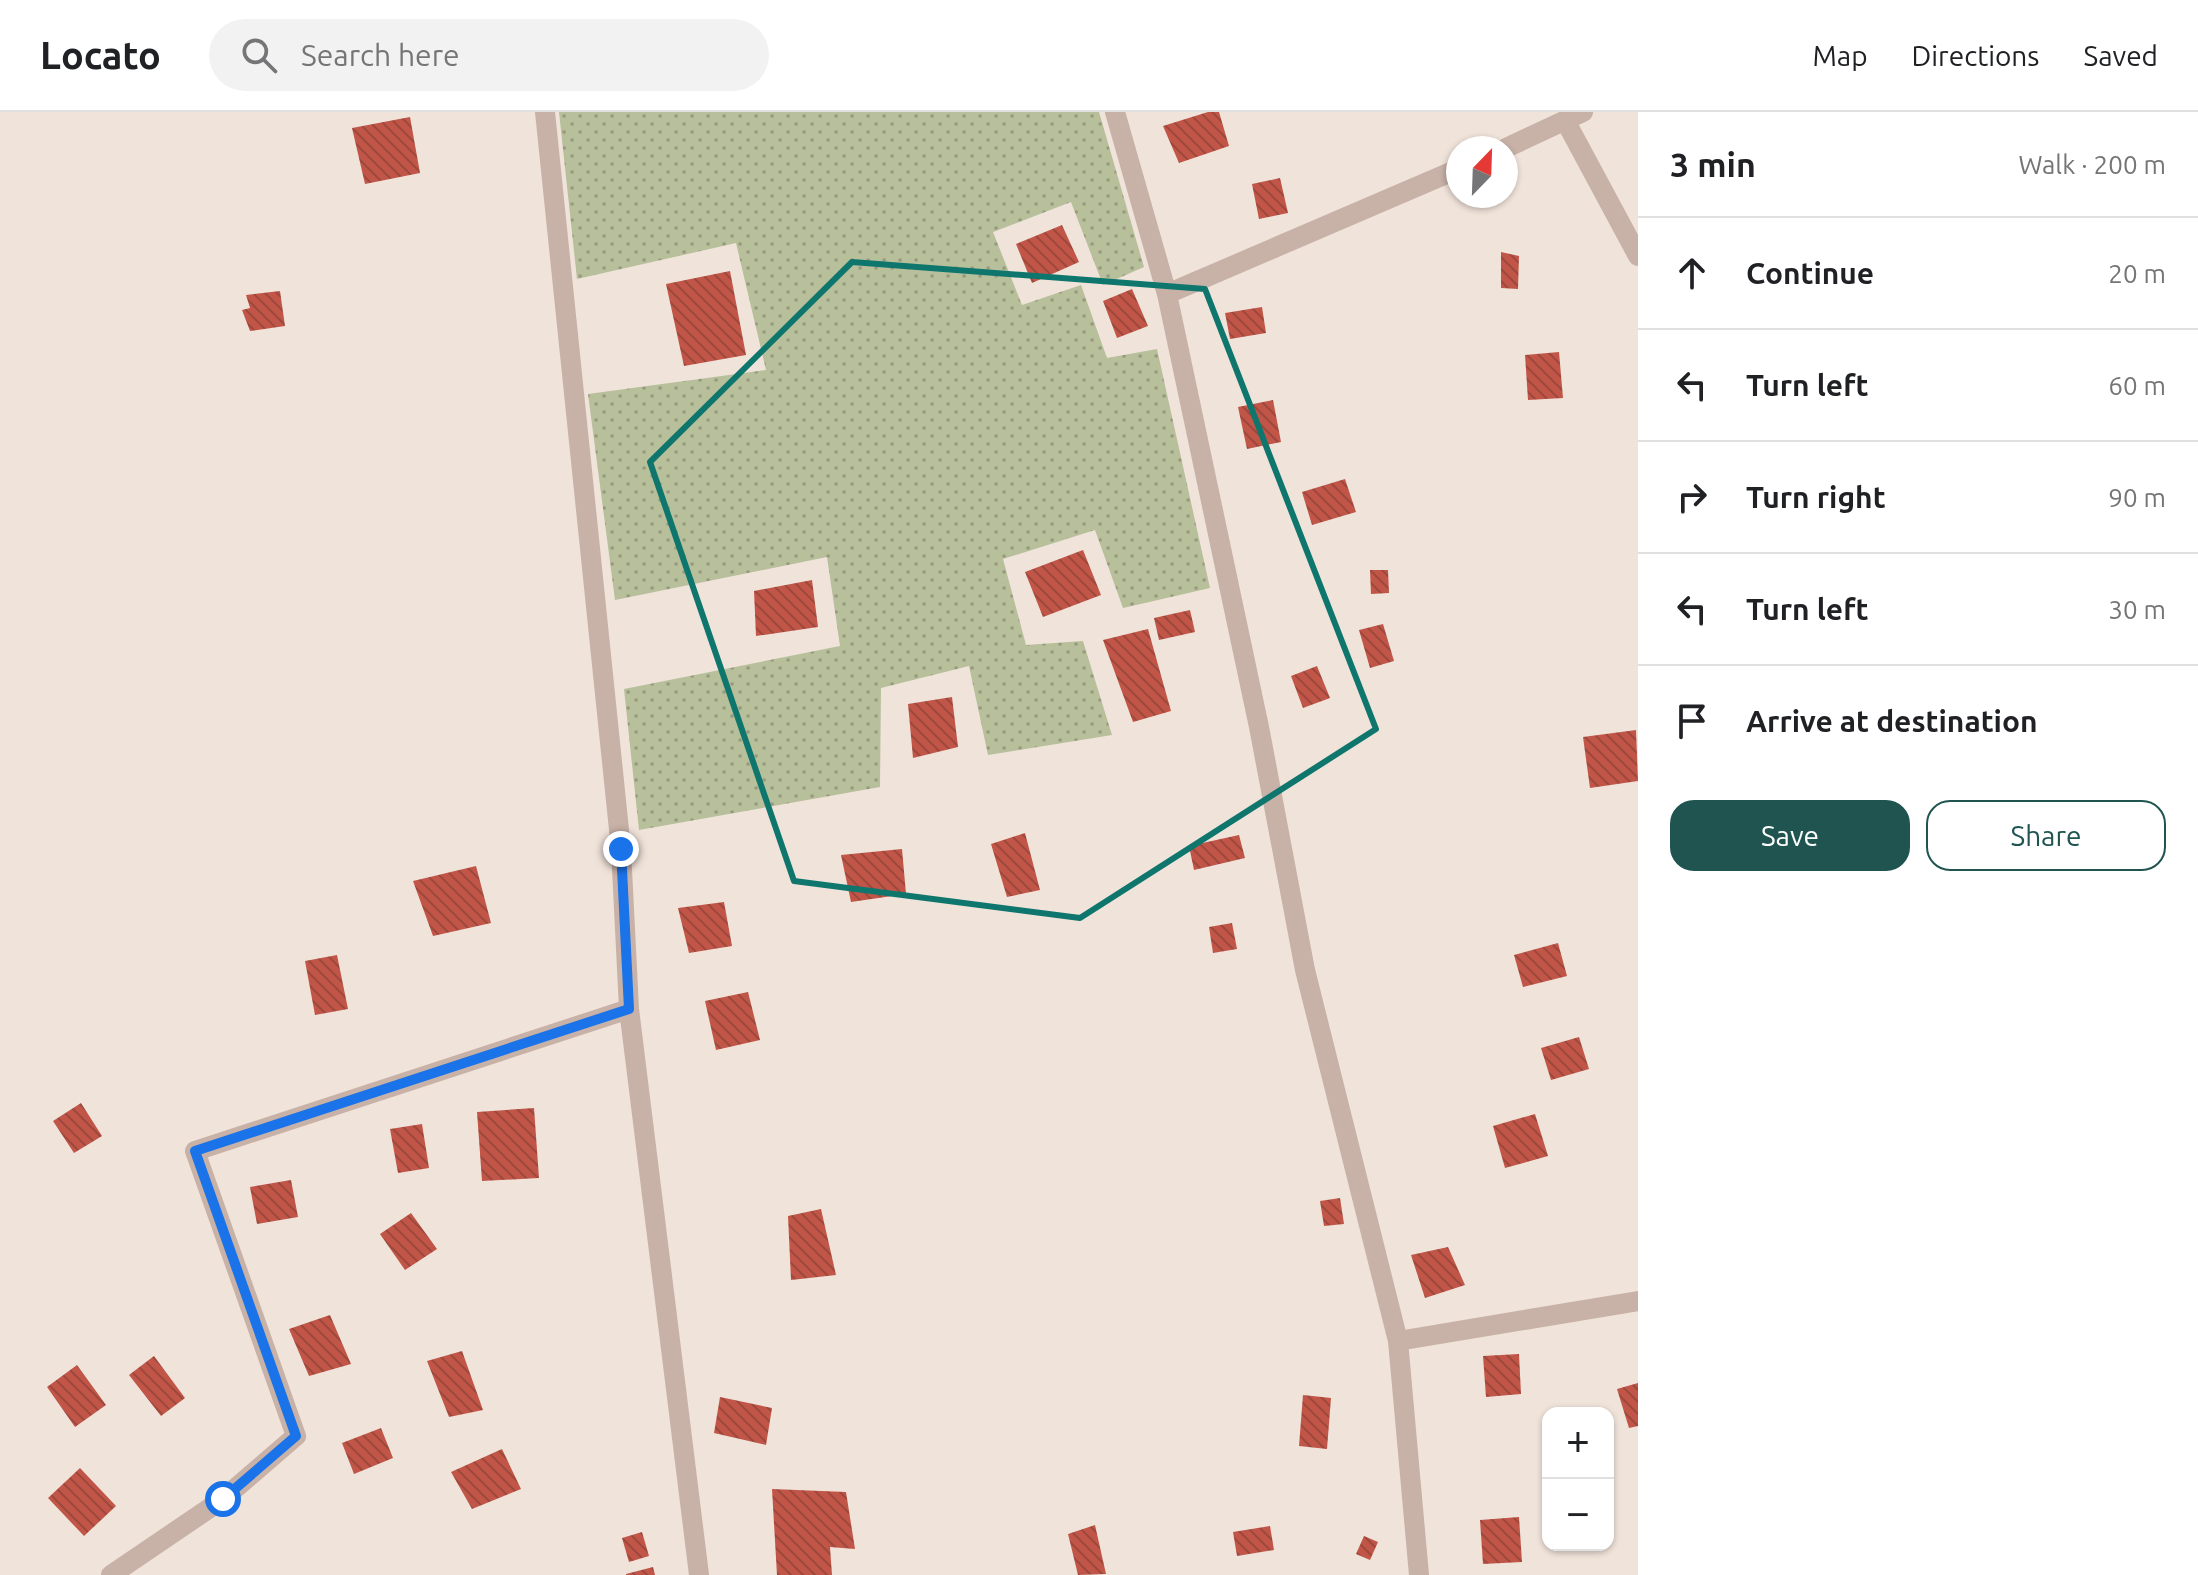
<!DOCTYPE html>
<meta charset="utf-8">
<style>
body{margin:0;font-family:Ubuntu,sans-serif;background:#f2f2f2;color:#202124}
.controls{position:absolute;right:24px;bottom:24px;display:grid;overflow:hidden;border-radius:16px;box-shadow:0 2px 6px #0004}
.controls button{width:72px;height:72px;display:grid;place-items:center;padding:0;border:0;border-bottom:2px solid #e0e0e0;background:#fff;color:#202124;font:40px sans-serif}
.compass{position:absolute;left:1446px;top:24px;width:72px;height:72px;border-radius:50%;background:#fff;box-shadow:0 2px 6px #0004;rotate:23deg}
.stop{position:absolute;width:24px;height:24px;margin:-18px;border:6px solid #1a73e8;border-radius:50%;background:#fff}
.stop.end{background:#1a73e8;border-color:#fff;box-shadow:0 2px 8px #0008}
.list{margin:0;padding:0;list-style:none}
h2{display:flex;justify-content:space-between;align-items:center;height:104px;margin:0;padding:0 32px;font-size:34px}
h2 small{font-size:26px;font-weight:400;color:#757577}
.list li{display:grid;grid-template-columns:52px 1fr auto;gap:24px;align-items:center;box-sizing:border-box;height:112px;padding:0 32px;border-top:2px solid #e0e0e0}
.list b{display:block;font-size:30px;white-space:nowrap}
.list em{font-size:26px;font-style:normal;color:#757577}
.actions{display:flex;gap:16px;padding:24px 32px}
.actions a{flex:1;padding:18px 0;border:2px solid #1f5451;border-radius:24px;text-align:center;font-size:28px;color:#1f5451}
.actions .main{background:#1f5451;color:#fff}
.icon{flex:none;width:44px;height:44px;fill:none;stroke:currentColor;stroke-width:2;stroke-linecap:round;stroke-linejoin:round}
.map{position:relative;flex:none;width:1638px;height:1463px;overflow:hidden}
header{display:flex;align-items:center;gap:48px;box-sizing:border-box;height:112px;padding:0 40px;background:#fff;border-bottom:2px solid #e0e0e0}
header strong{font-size:38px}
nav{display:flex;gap:44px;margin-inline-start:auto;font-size:28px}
.search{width:560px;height:72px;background:#f2f2f2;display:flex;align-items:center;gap:20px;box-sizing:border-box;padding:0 28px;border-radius:44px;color:#757577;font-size:30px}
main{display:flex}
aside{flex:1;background:#fff}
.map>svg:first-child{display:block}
.grass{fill:url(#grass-dots)}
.building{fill:url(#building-back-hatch)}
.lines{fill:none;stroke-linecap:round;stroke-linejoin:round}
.minor{stroke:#c8b2a7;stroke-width:20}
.route{stroke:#1a73e8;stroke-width:10}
.marked{fill:none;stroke:#0f766e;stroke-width:6;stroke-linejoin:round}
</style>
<header>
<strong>Locato</strong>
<div class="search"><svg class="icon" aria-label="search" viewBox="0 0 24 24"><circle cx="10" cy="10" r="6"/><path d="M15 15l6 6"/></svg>Search here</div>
<nav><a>Map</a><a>Directions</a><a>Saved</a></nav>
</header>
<main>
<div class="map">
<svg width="1638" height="1463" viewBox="0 0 1638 1463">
<defs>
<pattern id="grass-dots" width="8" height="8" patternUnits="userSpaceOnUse" patternTransform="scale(2)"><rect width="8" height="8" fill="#b7bf9b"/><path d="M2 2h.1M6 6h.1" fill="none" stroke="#969b7e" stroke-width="1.8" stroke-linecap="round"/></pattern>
<pattern id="building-back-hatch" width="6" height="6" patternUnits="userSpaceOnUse" patternTransform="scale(2)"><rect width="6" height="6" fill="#c15648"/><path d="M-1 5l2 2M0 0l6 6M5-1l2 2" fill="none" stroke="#9e473c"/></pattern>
</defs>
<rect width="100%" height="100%" fill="#f0e3da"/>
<!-- grass -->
<path class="grass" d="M559 0H1099L1144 155 1103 173 1071 90 993 120 1022 193 1081 173 1107 246 1157 237 1210 476 1123 496 1095 418 1003 447 1026 533 1083 529 1112 623 988 643 969 554 881 576 880 675 639 718 624 577 840 534 827 445 615 488 588 282 766 258 736 131 577 167Z"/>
<!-- building -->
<path class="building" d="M1208 0H1219L1229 34 1179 51 1163 14Z
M410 5 420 61 365 72 352 16Z
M1280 66 1288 101 1259 107 1252 72Z
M1062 113 1079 150 1032 171 1016 132Z
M1501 140 1519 144 1518 177 1501 176Z
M730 159 746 243 684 254 666 172Z
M1132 177 1148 214 1117 226 1103 189Z
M280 179 285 214 250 219 242 198 250 196 246 183Z
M1262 195 1266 221 1230 227 1225 201Z
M1559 240 1563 286 1528 288 1525 243Z
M1273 288 1281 330 1247 337 1238 295Z
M1345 367 1356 400 1312 413 1302 380Z
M1083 438 1101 483 1043 505 1025 460Z
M1370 458H1388L1389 481 1371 482Z
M812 468 818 515 756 524 754 479Z
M1190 498 1195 520 1159 528 1154 506Z
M1383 512 1394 549 1370 556 1359 518Z
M1148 517 1171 599 1133 610 1103 528Z
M1317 554 1330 586 1303 596 1291 564Z
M952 585 958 635 913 646 908 592Z
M1636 618 1638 669 1590 676 1583 625Z
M1025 721 1040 778 1007 785 991 732Z
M1239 723 1245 746 1194 758 1189 734Z
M902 737 906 782 851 790 841 743Z
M476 754 491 811 433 824 413 769Z
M724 790 732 834 689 841 678 796Z
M1232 811 1237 837 1213 841 1209 815Z
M1558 831 1567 864 1523 875 1514 843Z
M337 843 348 897 315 903 305 849Z
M748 880 760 928 716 938 705 889Z
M1579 925 1589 957 1551 968 1541 936Z
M81 991 102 1024 74 1041 53 1009Z
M534 996 539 1066 482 1069 477 1000Z
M1535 1002 1548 1044 1505 1056 1493 1014Z
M422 1012 429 1056 398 1061 390 1017Z
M291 1068 298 1105 257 1112 250 1075Z
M1340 1086 1344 1112 1324 1114 1320 1089Z
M821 1097 836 1163 791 1168 788 1104Z
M411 1101 437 1137 405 1158 380 1122Z
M1448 1135 1465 1173 1425 1186 1411 1143Z
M330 1203 351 1252 309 1264 289 1217Z
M462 1239 483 1298 449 1305 427 1249Z
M1519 1242 1521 1282 1486 1285 1483 1244Z
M154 1244 185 1286 161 1304 129 1263Z
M77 1253 106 1293 75 1315 47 1275Z
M1638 1271V1314L1629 1316 1617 1277Z
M1303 1283 1331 1286 1327 1337 1299 1334Z
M720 1285 772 1296 766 1333 714 1321Z
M381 1316 393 1346 354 1362 342 1331Z
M502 1337 521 1377 472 1397 451 1360Z
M80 1356 116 1394 84 1424 48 1386Z
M772 1377 846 1380 855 1437 830 1435 832 1463H777Z
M1519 1405 1522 1450 1483 1452 1480 1408Z
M1095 1413 1106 1462 1078 1463 1068 1422Z
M1270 1414 1274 1438 1237 1444 1233 1420Z
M642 1420 649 1444 629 1450 622 1426Z
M1364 1424 1378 1430 1370 1448 1356 1442Z
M653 1455 655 1463H626V1462Z"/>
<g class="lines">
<!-- minor -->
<path class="minor" d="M545 0 621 737 629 897 699 1463
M1115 0 1167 182 1259 615 1305 858 1398 1229 1419 1463
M1566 10 1638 144
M1506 36 1583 0
M1167 182 1458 57
M1398 1229 1638 1189
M111 1463 223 1387 296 1324 195 1039 629 897"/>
</g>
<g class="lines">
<!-- route -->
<path class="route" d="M223 1387 296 1324 195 1039 629 897 621 737"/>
</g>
<!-- marked area -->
<path class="marked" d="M852 150 1205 177 1376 617 1080 806 794 769 650 350Z"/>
</svg>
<div class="controls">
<button>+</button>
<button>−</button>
</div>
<svg class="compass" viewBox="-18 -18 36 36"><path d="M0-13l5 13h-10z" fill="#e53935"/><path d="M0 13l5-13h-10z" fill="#757577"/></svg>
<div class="stop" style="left:223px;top:1387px"></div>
<div class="stop end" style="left:621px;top:737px"></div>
</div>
<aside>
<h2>3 min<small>Walk · 200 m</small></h2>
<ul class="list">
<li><svg class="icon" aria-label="ahead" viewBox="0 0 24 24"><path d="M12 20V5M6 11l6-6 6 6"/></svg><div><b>Continue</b></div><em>20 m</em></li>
<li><svg class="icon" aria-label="left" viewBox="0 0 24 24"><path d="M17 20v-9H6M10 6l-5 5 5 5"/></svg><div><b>Turn left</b></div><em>60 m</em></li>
<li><svg class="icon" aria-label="right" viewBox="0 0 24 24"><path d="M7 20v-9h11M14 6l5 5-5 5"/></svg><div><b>Turn right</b></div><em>90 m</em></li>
<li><svg class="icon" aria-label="left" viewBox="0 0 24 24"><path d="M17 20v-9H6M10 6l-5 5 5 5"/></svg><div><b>Turn left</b></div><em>30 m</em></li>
<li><svg class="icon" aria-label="arrive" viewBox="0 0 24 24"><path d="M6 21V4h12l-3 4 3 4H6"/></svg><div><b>Arrive at destination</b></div></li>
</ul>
<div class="actions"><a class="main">Save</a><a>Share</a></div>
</aside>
</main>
